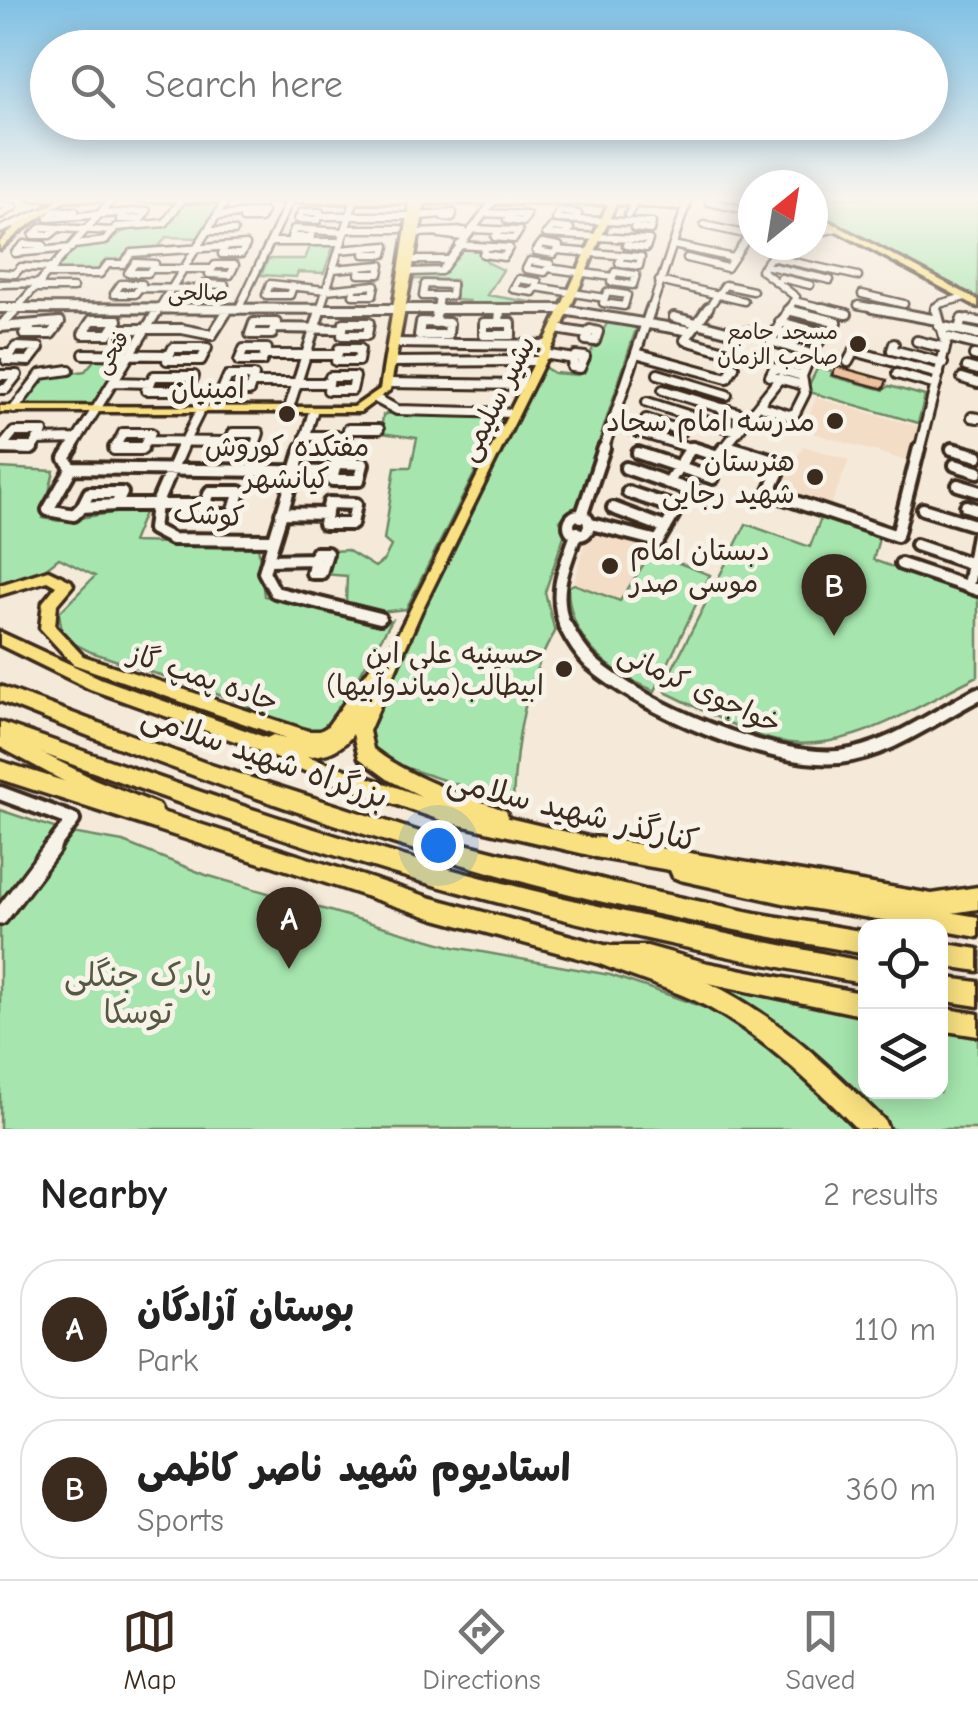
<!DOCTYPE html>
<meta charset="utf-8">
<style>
body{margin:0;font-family:"Comic Neue","Playpen Sans Arabic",sans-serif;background:#f2f2f2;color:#222}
.controls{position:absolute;right:30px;bottom:30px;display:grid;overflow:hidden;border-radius:20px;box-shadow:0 5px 25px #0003}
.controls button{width:90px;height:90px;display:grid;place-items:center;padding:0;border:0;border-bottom:2px solid #e0e0e0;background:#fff;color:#222;font:50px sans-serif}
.compass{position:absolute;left:738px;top:170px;width:90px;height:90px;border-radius:50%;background:#fff;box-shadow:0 5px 25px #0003;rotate:30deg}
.you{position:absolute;left:438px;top:845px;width:35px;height:35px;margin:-25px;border:8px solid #fff;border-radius:50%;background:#1a73e8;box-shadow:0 0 0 15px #1a73e833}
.badge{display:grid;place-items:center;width:65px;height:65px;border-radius:50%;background:#3b2a1e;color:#fff;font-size:32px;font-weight:700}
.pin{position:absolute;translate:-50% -82px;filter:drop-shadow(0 2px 5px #0008)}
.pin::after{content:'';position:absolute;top:52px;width:35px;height:30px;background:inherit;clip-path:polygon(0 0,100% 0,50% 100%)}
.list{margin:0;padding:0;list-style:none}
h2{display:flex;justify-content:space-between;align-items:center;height:130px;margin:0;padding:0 40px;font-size:42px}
h2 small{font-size:32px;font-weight:400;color:#767676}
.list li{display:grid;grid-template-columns:65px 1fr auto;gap:30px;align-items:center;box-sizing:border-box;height:140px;margin:0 20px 20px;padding:0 20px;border:2px solid #e0e0e0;border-radius:40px}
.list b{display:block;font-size:38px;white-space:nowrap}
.list p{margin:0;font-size:32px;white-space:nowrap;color:#767676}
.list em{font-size:32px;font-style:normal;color:#767676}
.icon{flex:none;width:55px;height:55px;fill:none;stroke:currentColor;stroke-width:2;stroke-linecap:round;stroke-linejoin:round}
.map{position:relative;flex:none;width:978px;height:1129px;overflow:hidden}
.search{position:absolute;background:#fff;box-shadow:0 5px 25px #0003;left:30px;right:30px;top:30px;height:110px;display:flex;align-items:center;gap:25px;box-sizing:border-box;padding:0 35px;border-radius:55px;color:#767676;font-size:38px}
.sheet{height:450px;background:#fff}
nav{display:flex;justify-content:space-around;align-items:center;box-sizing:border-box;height:140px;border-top:2px solid #e0e0e0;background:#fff;font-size:28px;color:#767676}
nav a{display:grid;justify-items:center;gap:5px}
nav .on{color:#3b2a1e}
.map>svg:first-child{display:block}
.built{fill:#f3ddc7}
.green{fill:#a6e6ae;stroke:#708866;stroke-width:2.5}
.building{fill:#eec29e;stroke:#3b2a1e;stroke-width:2.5}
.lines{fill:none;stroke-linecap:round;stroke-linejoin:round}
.minor-far4-casing{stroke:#3b2a1e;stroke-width:11}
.minor-far3-casing{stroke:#3b2a1e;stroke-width:14}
.minor-far2-casing{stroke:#3b2a1e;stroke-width:18}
.minor-far1-casing{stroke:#3b2a1e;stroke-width:20}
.minor-casing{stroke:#3b2a1e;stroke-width:22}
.major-casing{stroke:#3b2a1e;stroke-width:7}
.highway-casing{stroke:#3b2a1e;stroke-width:7}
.minor-far4{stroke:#f7f3e8;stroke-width:6}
.minor-far3{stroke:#f7f3e8;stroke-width:8}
.minor-far2{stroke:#f7f3e8;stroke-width:10}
.minor-far1{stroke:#f7f3e8;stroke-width:12}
.minor{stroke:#f7f3e8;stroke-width:15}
.major{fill:#f9e181;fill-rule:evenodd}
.highway{fill:#f9e181;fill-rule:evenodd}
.poi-dot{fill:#3b2a1e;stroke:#f7f3e8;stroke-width:4}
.labels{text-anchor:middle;stroke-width:10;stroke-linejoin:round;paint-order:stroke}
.far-street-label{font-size:22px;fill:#3b2a1e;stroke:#f7f3e8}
.far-poi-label{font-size:22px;fill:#3b2a1e;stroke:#f7f3e8;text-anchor:end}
.street-label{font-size:28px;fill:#3b2a1e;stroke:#f7f3e8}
.poi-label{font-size:28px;fill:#3b2a1e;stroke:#f7f3e8;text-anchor:end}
.near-street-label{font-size:32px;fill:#3b2a1e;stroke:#f7f3e8}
.near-park-label{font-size:32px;fill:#565942;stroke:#f7f3e8}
</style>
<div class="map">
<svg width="978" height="1129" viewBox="0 0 978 1129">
<rect width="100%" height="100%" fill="#f5e9d9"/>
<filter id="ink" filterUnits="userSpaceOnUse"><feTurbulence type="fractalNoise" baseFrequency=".01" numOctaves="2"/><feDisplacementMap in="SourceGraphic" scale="20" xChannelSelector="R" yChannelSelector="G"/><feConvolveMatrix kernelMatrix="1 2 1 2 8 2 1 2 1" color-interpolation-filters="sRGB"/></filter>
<g filter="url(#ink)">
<!-- built -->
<path class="built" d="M816 398 920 427 908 461 803 430Z
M803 446 849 460 828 512 778 495Z
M608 532 654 548 620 601 574 584 586 538Z"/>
<!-- green -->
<path class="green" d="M813 198H978V301L813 214Z
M181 204H221L199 238 166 237 155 252H128L119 263H104L97 272 54 271 77 246 107 244C121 227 144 224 165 224Z
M311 244H334L324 273 298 272 296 277 261 275 268 259H305Z
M463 249 483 251 487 262 503 270 487 295 549 305V307H469V301L456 300 455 280 414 279V274L442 273Z
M609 320 637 326 576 512 560 520 565 533 545 592 555 632C524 681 515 746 513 803L392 763 368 750 365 728 383 685 542 366 554 373 578 375Z
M97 357H126L92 405H20L39 378 85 371Z
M818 367 832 371 831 376 884 390 889 386 925 396 918 423 806 391Z
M390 413 503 417 406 609 380 612 346 602 347 576 322 574 332 551 347 550 375 567 384 560 391 546 384 540 395 467H411L417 438 381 433 383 415Z
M0 468 54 471 43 518 59 521 146 508 132 542 258 545 264 596 375 624 392 620 330 725 318 733 304 734 231 699 91 652 63 638 59 613 95 576 59 558 27 583 0 585Z
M822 515 880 535 873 560 978 597V676C915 706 839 762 766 738 732 727 699 708 667 693L663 687 746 524 810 547Z
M654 548H665L671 560 710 575 655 691C609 672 569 641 568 587L574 584 620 601Z
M0 810 66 832 123 842 206 875 454 947 610 975 666 994 711 1010 763 1042 862 1129H0Z
M656 965 865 1009 866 1092H940L941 1023 978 1031V1129H884Z"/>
<!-- building -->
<path class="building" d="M836 366 887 380 884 389 832 375Z"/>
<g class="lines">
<!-- minor-far4 casing -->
<g class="minor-far4-casing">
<path id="minor-far4" d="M713 198 709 202 746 210
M747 198 753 199
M676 202 677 198
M0 205 14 207 0 215
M302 212H320L318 220 298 219Z
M484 213 527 215 523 222 507 220 509 217
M73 214 75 211H55L48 218 147 211 141 219H120L124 215
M628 215 634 203
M217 216 264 212 260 219H243L245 216
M319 216H412
M419 216 453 213 452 218 444 217
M576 218 578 214 560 211 556 219 652 223 650 230 634 228 636 224
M747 218 753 219
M346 229H400
M472 229 519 231 514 239 495 237 498 233
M0 230 42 212
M56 230 50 235H33L42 227 112 231
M207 231H234
M312 232 311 237H291L294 229 345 232
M416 233 464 231 463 237 440 234
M567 233 570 229 552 227 546 234 649 240 646 248 626 245 628 241
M813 234 837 228
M270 242H342
M542 243 559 246 554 254 536 251Z
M74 245 105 241 116 227 165 223 181 201
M459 245 509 248 504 257 483 254 485 249
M673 245 733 258
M780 245 761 270 796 297 788 310
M39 248 43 245 24 244 15 253 71 248
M339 250 386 246 384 254H364L365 250
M557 250 641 257 639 266 619 263 621 258
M771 257 858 276
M687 258 727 268 749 235 704 225
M410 260H448
M530 261 550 264 545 272 526 269Z
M135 263 155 264 148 273H128Z
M215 265H235L230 275 209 274Z
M765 265 830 280
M548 268 613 277
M152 269H212
M333 269 381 265 379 274H359L360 269
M408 272 441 271 492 203
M615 272 636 275 633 285 611 282Z
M0 273 15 274 21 267 54 268
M49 274H100L108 264H123L132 253 246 245 241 254H222L224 249
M781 278 810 285
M519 279 538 282 533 292 513 289Z
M659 281 744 301
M0 284 41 283
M121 284H142L135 294H114Z
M204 284 225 285 220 295H198Z
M425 284 452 285 451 296H423Z
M536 287 605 298
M37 288H73
M139 288 202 289
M292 289 290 295H266L270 284 326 290 375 285 373 295H353L354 290
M607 292 627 295 624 306 603 303Z
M862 294 904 304
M794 301 832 310
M858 305 886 310
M0 308 395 309
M401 309 566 310
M15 310 111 201
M158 310 225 202
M238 310 291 198
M320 310 354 202
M437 310 439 296
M651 310 685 208
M707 310 725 285 753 291
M934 310 939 304 965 297"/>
</g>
<!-- minor-far3 casing -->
<g class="minor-far3-casing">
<path id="minor-far3" d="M0 308 395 309
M708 308 685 340 729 352
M790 308 771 341 811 354 802 376
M822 308 847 314
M873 308 937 320
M401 309H557L691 331
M788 310 837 322
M674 317 738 334 750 331
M92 320H118L109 334H83Z
M421 322 449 323 448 335H419Z
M780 322 819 332
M254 323H276L272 334H250Z
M344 323H369L367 335H342Z
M435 323 437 308
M484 323H511V335H484Z
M499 323 500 309
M939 326 978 334
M0 327 17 308
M0 327 60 322 51 334H24L30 328
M274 328 343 329
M113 329H182L212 335 228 310
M556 329 588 334
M959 329 962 319 978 322
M590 330 598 332 595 341 586 340Z
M775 331 819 342
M947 337 978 345
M917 341 945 348
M394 343 547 345
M894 344 892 350 943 363
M16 347 39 348 29 361 6 360Z
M173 348H207L201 360H167Z
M244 349H267L262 361H239Z
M339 349H360L358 361H336Z
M636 353 727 378 734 367
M0 354H10
M84 354 169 355
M543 354 575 359
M265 355H337
M974 355 978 356
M576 356 585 357 580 368 572 367Z
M390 362 539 361
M848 362 854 351 939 374
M967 367 978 370
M658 374 727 395
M897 374 936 385
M0 375H17L6 389H0
M154 376H194L187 390H146Z
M228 376H254L249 391 222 390Z
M330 377H355L352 390H328Z
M962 378 978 383
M113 382 150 383
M252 383H329
M387 383 528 385
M377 399 397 410 513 413
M647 402 737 431 738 413 663 390
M764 407 789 415 795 413 805 393 802 376 774 368 770 376 803 385
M14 409 41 374 69 370
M288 411 321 308
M972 417 978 418
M646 419 682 431
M612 424 701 451
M14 432H43L31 450 0 449Z
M123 433H151L141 450H114Z
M305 436H347L348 429H379
M37 440 77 439
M146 441 229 442
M229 442 233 433H259L253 451
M726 446 742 451
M952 449 959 451
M70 451 159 308
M180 451 200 411
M225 451 229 442
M301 451 313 412
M603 451 651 308
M689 451 692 447
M722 451 780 378
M919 451 946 344 936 308"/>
</g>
<!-- minor-far2 casing -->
<g class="minor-far2-casing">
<path id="minor-far2" d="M1 448H32
M72 448 65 459 72 468
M115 448H142
M181 448 156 505 153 529 172 539 273 540
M226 448H254
M302 448 264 572 275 592 380 618
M693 448 718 456 724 448
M734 448 783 463 769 493 897 536 919 448
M952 449 978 456
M638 453 713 478
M336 463 363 464 359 480H332Z
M955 465 978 472
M72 468 333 472
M72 468 48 510 74 515 82 507
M626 468 712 498
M668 483 691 448
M958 485 978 491
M210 492H240L232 515H201Z
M89 493H122L116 505 82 507Z
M329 503 356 504 352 524H324Z
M116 505H205
M966 506 978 510
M613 508 666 528
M923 509 978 526
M281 513 327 514
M569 525a10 10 0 1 1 20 0a10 10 0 1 1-20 0Z
M581 517 604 448
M591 524 658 541 674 514 670 506 628 492
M916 545 978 566
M316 553H327L321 573H312Z
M268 560 315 559
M901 564 978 590
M968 586 978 530
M566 628C551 593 565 565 577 532"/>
</g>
<!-- minor-far1 casing -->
<g class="minor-far1-casing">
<path id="minor-far1" d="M565 625C572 639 580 652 591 663 642 708 770 763 839 757 888 752 935 716 978 694
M0 793 73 820 50 850"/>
</g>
<!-- minor casing -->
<g class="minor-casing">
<path id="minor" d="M0 917 52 848"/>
</g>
<!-- major casing -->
<g class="major-casing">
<path id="major" d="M28 198H425L613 200 682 205 685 198H691L689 208 685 210 616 204 561 329 421 612 369 731 373 749C413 780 460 793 506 811L508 818 609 842 611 849 609 856 602 858 443 821 323 779 243 744 90 689 0 645V632L102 679 267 738 273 735 286 738 73 664 40 628 43 602 56 586 47 581 0 595V585L48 570 71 581 73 585 57 604 55 626 83 656 308 731H320L327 727 382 651 390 650 551 329 608 204 425 203 390 390 360 412H0V406L354 407 380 389 410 203 66 200 22 230 0 249V242L16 226 59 200H32ZM353 734 359 758 389 780 421 796 307 756C326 756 342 750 353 734Z
M813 213 978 300V307L813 218Z
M0 732 94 779 159 805 162 811 159 817 153 820 82 791 0 747Z
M257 842 432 898 608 946H647L708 963 866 994V1016L708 983 647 966H608L432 918 250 858 248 851 250 844Z
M680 860 792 885 978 917V937L940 930V926H918L792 905 680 880 673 877 670 870 673 863Z
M940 1008 978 1014V1036L940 1030Z"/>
</g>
<!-- highway casing -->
<g class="highway-casing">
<path id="highway" d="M0 686 211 765 426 834 644 890 755 913 866 932V954C753 934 641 913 531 884 350 834 174 771 0 701Z
M0 722C146 773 292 826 442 867 581 905 723 934 866 962V984C722 956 578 926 437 886 289 844 145 791 0 738Z
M0 761 263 844 270 847 273 854 270 861 263 864 0 779Z
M595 837 932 894 978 887V909L932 916 595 857 588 854 585 847 588 840Z
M940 943 978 949V971L940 965Z
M608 945C646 960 686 971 723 990 784 1022 835 1072 884 1120L888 1129H857C812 1084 765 1038 708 1007 674 989 636 979 600 964L597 956 600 948Z
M940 977 978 982V1006L940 1000Z"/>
</g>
<!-- minor-far4 -->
<use href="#minor-far4" class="minor-far4"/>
<!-- minor-far3 -->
<use href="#minor-far3" class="minor-far3"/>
<!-- minor-far2 -->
<use href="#minor-far2" class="minor-far2"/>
<!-- minor-far1 -->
<use href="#minor-far1" class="minor-far1"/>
<!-- minor -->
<use href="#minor" class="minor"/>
<!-- major -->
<use href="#major" class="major"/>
<!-- highway -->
<use href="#highway" class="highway"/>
</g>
</g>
<!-- sky -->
<linearGradient id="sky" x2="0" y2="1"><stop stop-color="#7fc0e4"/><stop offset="0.56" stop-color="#faf5ee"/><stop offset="1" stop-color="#faf5ee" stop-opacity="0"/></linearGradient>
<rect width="978" height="356" fill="url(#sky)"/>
<!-- markers -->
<g class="poi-dot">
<circle cx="858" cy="344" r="10"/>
<circle cx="287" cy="414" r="10"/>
<circle cx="835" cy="421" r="10"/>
<circle cx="815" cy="477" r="10"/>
<circle cx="610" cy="566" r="10"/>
<circle cx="564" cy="669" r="10"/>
</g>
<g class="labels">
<!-- far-street labels -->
<g class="far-street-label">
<text x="198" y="300">صالحی</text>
<text transform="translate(111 352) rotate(-58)" y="8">فتحی</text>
</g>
<!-- far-poi labels -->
<g class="far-poi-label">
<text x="838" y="339">مسجد جامع<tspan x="838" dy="25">صاحب الزمان</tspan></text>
</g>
<!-- street labels -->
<g class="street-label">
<text x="208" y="398">امینیان</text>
<text transform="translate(496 398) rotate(-63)" y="10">بشیر سلیمی</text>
<text transform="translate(209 514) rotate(4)" y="10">کوشک</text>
<text transform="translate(204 677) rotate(19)" y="10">جاده پمپ گاز</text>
<text transform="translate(700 688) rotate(25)" y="10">خواجوی کرمانی</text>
</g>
<!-- poi labels -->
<g class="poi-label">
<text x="815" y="431">مدرسه امام سجاد</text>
<text x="287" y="456" text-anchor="middle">مفتکده کوروش<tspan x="287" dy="32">کیانشهر</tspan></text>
<text x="795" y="471">هنرستان<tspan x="795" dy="32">شهید رجایی</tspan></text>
<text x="630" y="560" text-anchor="start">دبستان امام<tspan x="630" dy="32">موسی صدر</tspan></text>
<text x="544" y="663">حسینیه علی ابن<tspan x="544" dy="32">ابیطالب(میاندوآبیها)</tspan></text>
</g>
<!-- near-street labels -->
<g class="near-street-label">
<text transform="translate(265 756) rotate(19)" y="11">بزرگراه شهید سلامی</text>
<text transform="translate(573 810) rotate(14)" y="11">کنارگذر شهید سلامی</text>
</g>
<!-- near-park labels -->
<g class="near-park-label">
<text x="138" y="986">پارک جنگلی<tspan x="138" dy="37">توسکا</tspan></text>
</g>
</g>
</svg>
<div class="controls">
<button><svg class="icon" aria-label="locate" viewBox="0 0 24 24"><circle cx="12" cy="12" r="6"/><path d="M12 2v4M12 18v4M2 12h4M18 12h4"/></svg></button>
<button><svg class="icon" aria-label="layers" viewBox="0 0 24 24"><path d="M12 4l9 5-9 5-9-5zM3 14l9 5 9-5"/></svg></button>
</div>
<svg class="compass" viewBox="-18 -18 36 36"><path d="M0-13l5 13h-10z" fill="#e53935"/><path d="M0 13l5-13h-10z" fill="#767676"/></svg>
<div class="you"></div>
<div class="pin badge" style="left:289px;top:969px">A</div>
<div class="pin badge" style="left:834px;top:636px">B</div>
<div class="search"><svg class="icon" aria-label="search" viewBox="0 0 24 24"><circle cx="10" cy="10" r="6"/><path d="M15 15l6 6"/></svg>Search here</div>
</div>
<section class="sheet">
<h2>Nearby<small>2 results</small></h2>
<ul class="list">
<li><span class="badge">A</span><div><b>بوستان آزادگان</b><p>Park</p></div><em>110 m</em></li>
<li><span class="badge">B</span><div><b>استادیوم شهید ناصر کاظمی</b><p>Sports</p></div><em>360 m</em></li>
</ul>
</section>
<nav>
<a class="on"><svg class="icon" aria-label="map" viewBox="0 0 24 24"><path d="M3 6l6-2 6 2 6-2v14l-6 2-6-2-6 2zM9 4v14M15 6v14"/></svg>Map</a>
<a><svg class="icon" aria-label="directions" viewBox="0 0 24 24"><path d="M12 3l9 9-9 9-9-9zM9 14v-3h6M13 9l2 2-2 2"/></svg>Directions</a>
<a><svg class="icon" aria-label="saved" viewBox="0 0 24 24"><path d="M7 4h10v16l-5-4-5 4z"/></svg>Saved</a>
</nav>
